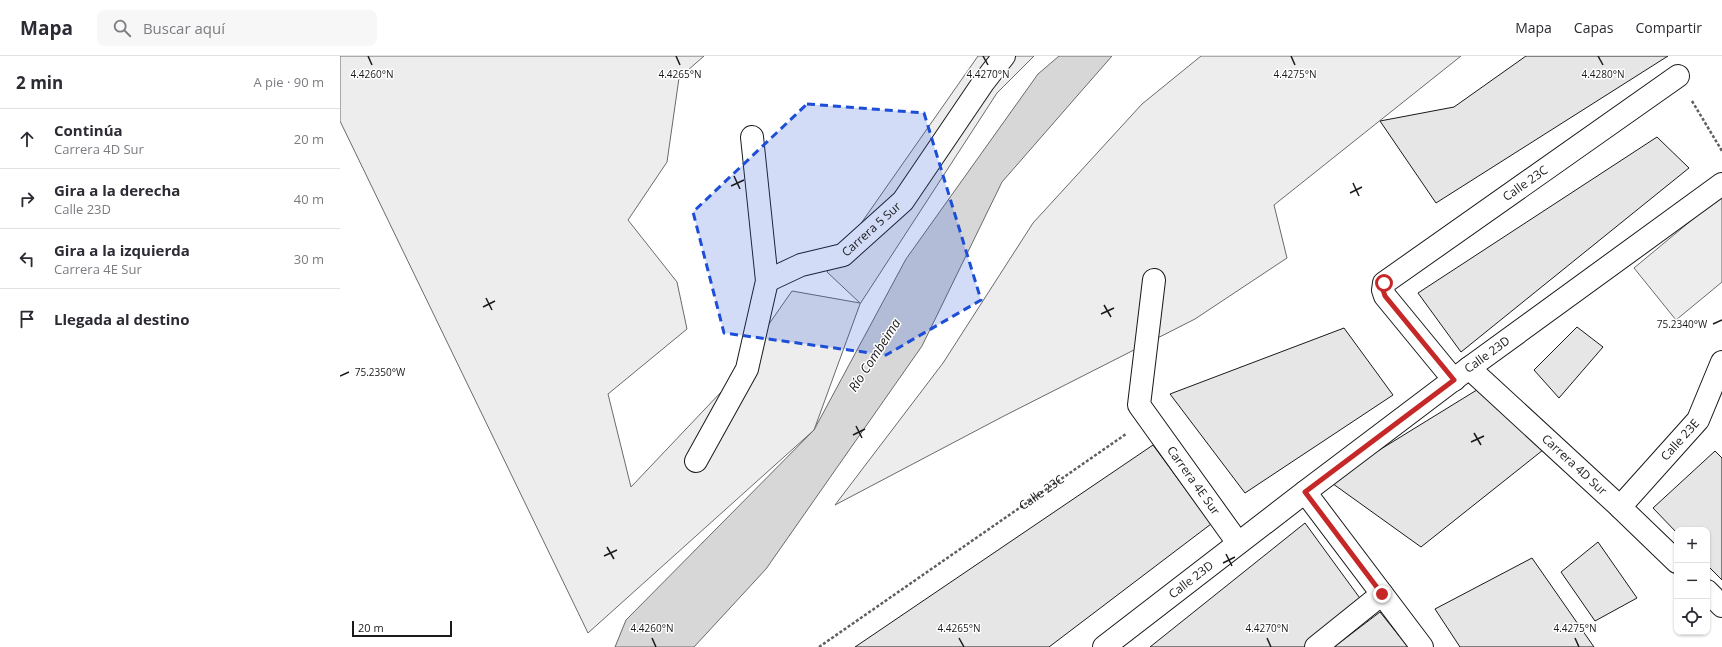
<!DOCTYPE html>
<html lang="es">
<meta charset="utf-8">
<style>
body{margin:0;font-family:"Open Sans",sans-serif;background:#f7f7f7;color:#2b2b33}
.controls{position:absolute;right:12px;bottom:12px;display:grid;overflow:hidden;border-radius:8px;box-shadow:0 1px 3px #0004}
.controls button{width:36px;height:36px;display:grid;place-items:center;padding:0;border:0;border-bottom:1px solid #e1e1e2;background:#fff;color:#2b2b33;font:20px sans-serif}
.scale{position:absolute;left:12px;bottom:10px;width:100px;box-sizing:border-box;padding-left:4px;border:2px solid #1a1a1a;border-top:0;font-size:11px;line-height:14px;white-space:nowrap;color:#1a1a1a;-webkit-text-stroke:3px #fff;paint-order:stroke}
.stop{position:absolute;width:12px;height:12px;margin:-9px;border:3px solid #c62828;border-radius:50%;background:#fff}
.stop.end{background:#c62828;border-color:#fff;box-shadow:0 1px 4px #0008}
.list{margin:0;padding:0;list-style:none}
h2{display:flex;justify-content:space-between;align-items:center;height:52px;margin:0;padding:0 16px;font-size:17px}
h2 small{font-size:13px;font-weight:400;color:#7c7c81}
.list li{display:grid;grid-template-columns:26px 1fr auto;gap:12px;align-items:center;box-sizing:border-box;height:60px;padding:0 16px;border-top:1px solid #e1e1e2}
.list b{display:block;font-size:15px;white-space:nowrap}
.list p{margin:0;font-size:13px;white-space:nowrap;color:#7c7c81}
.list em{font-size:13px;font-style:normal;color:#7c7c81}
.icon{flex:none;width:22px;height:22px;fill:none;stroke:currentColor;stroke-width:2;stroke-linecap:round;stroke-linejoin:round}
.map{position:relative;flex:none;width:1382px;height:591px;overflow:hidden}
header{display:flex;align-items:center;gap:24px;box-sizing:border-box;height:56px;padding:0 20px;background:#fff;border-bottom:1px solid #e1e1e2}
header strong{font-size:19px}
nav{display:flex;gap:22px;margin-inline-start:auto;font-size:14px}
.search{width:280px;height:36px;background:#f7f7f7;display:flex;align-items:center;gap:10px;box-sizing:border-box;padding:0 14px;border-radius:8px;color:#7c7c81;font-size:15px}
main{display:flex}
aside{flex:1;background:#fff}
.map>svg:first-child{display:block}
.built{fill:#ededed;stroke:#6a6a6a}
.water{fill:#d7d7d7;stroke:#6a6a6a}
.building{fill:#e6e6e6;stroke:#1a1a1a}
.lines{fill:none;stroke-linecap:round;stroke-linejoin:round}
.minor-casing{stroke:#1a1a1a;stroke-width:24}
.path{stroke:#5f5f5f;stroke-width:2.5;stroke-dasharray:3 2;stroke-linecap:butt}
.minor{stroke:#fff;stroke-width:22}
.route{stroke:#c62828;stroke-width:5}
.marked{fill:#1d4ed8;fill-opacity:0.2;stroke:#1d4ed8;stroke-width:3;stroke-dasharray:8 5;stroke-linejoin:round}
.ticks{fill:none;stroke:#1a1a1a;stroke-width:1.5}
.labels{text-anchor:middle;stroke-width:3;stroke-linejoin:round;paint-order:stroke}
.street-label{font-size:12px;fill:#1a1a1a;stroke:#fff}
.water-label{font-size:13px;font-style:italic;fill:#1a1a1a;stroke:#fff}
.ticks-label{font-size:10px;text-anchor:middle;fill:#1a1a1a;stroke:#fff;stroke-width:3;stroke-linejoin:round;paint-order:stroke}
</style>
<header>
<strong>Mapa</strong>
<div class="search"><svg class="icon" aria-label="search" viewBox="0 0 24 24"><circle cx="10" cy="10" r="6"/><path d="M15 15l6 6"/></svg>Buscar aquí</div>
<nav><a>Mapa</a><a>Capas</a><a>Compartir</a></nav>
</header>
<main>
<aside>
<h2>2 min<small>A pie · 90 m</small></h2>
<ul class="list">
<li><svg class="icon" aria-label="ahead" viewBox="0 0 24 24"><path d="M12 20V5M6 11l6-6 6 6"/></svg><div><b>Continúa</b><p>Carrera 4D Sur</p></div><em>20 m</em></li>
<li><svg class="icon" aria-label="right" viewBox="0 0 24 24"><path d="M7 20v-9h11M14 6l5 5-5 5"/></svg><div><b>Gira a la derecha</b><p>Calle 23D</p></div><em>40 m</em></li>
<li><svg class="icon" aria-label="left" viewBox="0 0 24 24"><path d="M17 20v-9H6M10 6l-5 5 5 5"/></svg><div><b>Gira a la izquierda</b><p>Carrera 4E Sur</p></div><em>30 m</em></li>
<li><svg class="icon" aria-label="arrive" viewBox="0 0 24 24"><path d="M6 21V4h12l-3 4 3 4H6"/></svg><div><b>Llegada al destino</b></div></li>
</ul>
</aside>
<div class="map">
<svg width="1382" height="591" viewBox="0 0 1382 591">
<rect width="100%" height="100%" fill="#fff"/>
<!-- built -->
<path class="built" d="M0 0H364L339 22 327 106 288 164 337 226 347 273 268 338 291 431 383 334 452 235 520 247 487 216 638 0H694L657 37 520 248 474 374 248 577 0 65Z
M861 0H1121L934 149 947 202 855 263 662 361 495 449 603 307 693 167 802 48Z
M1382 139V226L1336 264 1294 212Z"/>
<!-- water -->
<path class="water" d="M719 0H772L662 126 582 290 426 513 354 591H275L286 564 474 374 566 203 698 18Z"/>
<!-- building -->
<path class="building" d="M1186 0H1328L1096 147 1040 65 1114 51Z
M1317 81 1349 112 1121 296 1078 237Z
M1237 271 1263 291 1219 342 1194 314Z
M1004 272 1053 339 905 437 830 338Z
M1140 332 1203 394 1081 491 989 425Z
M813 389 871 468 709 591H515Z
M1375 395 1382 402V524L1367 509V474H1337V477L1313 452Z
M965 467 1022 545 965 591H810Z
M1258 486 1297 542 1255 565 1221 516Z
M1192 502 1254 591H1120L1095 553Z
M1040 556 1068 591H994Z"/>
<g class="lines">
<!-- minor casing -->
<g class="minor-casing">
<g id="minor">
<path id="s2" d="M814 224 799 349 898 487"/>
<path id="s3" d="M427 225 461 209 503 199 563 145 643 27 664 0"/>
<path id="s4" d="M1129 312 1280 451 1337 506"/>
<path id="s5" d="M1114 324 1045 240 1043 234 1044 227 1338 20"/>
<path d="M356 405 407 313 427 225 412 81"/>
<path d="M965 436 1082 591"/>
<path id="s6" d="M1280 451 1358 364 1382 306"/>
<path d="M1367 535 1382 550"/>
<path id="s7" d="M764 591 965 436 1129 312 1382 128"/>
<path d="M976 591 1042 538"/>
</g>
</g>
<!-- path -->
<g class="path">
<path d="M1352 45 1382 95"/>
<path id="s1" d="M479 591 786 378"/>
</g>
<!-- minor -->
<use href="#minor" class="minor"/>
</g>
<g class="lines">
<!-- route -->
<path class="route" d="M1042 538 965 436 1114 324 1045 240 1043 234 1044 227"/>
</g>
<!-- marked area -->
<path class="marked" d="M467 48 584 57 641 244 546 299 384 277 353 156Z"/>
<!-- ticks -->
<path class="ticks" d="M28 0 32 9M336 0 340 9M643 0 648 9M951 0 955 9M1258 0 1263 9M394 120 400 133M1013 127 1019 140M391 130 404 124M1010 137 1022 131M146 242 152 254M764 249 771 261M143 251 155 245M761 258 774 252M1373 268 1382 264M0 320 9 316M516 370 522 382M1134 377 1141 389M513 379 525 373M1131 386 1144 380M267 491 274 503M886 498 892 510M264 500 277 494M883 507 895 501M312 582 316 591M619 582 624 591M927 582 931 591M1235 582 1239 591"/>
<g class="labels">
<!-- street labels -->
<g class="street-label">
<text dy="4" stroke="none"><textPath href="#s5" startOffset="295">Calle 23C</textPath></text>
<text dy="4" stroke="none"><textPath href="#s3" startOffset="119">Carrera 5 Sur</textPath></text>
<text dy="4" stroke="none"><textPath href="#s7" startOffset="482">Calle 23D</textPath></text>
<text dy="4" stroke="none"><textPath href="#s6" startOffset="90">Calle 23E</textPath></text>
<text dy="4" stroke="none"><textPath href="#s4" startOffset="143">Carrera 4D Sur</textPath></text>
<text dy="4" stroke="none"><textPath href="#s2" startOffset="219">Carrera 4E Sur</textPath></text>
<text dy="4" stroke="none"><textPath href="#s1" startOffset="271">Calle 23C</textPath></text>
<text dy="4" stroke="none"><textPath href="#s7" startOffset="110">Calle 23D</textPath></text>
</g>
<!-- water labels -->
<g class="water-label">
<text transform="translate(534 299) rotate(-57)" y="5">Río Combeima</text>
</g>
</g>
<g class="ticks-label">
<text x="32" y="22">4.4260°N</text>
<text x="340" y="22">4.4265°N</text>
<text x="648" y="22">4.4270°N</text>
<text x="955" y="22">4.4275°N</text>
<text x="1263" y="22">4.4280°N</text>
<text x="1342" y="272">75.2340°W</text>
<text x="40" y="320">75.2350°W</text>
<text x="312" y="576">4.4260°N</text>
<text x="619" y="576">4.4265°N</text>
<text x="927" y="576">4.4270°N</text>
<text x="1235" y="576">4.4275°N</text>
</g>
</svg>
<div class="controls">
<button>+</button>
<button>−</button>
<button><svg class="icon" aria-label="locate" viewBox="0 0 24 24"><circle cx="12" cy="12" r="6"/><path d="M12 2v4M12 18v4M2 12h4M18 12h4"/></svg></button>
</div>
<div class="scale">20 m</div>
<div class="stop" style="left:1044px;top:227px"></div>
<div class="stop end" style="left:1042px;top:538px"></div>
</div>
</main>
